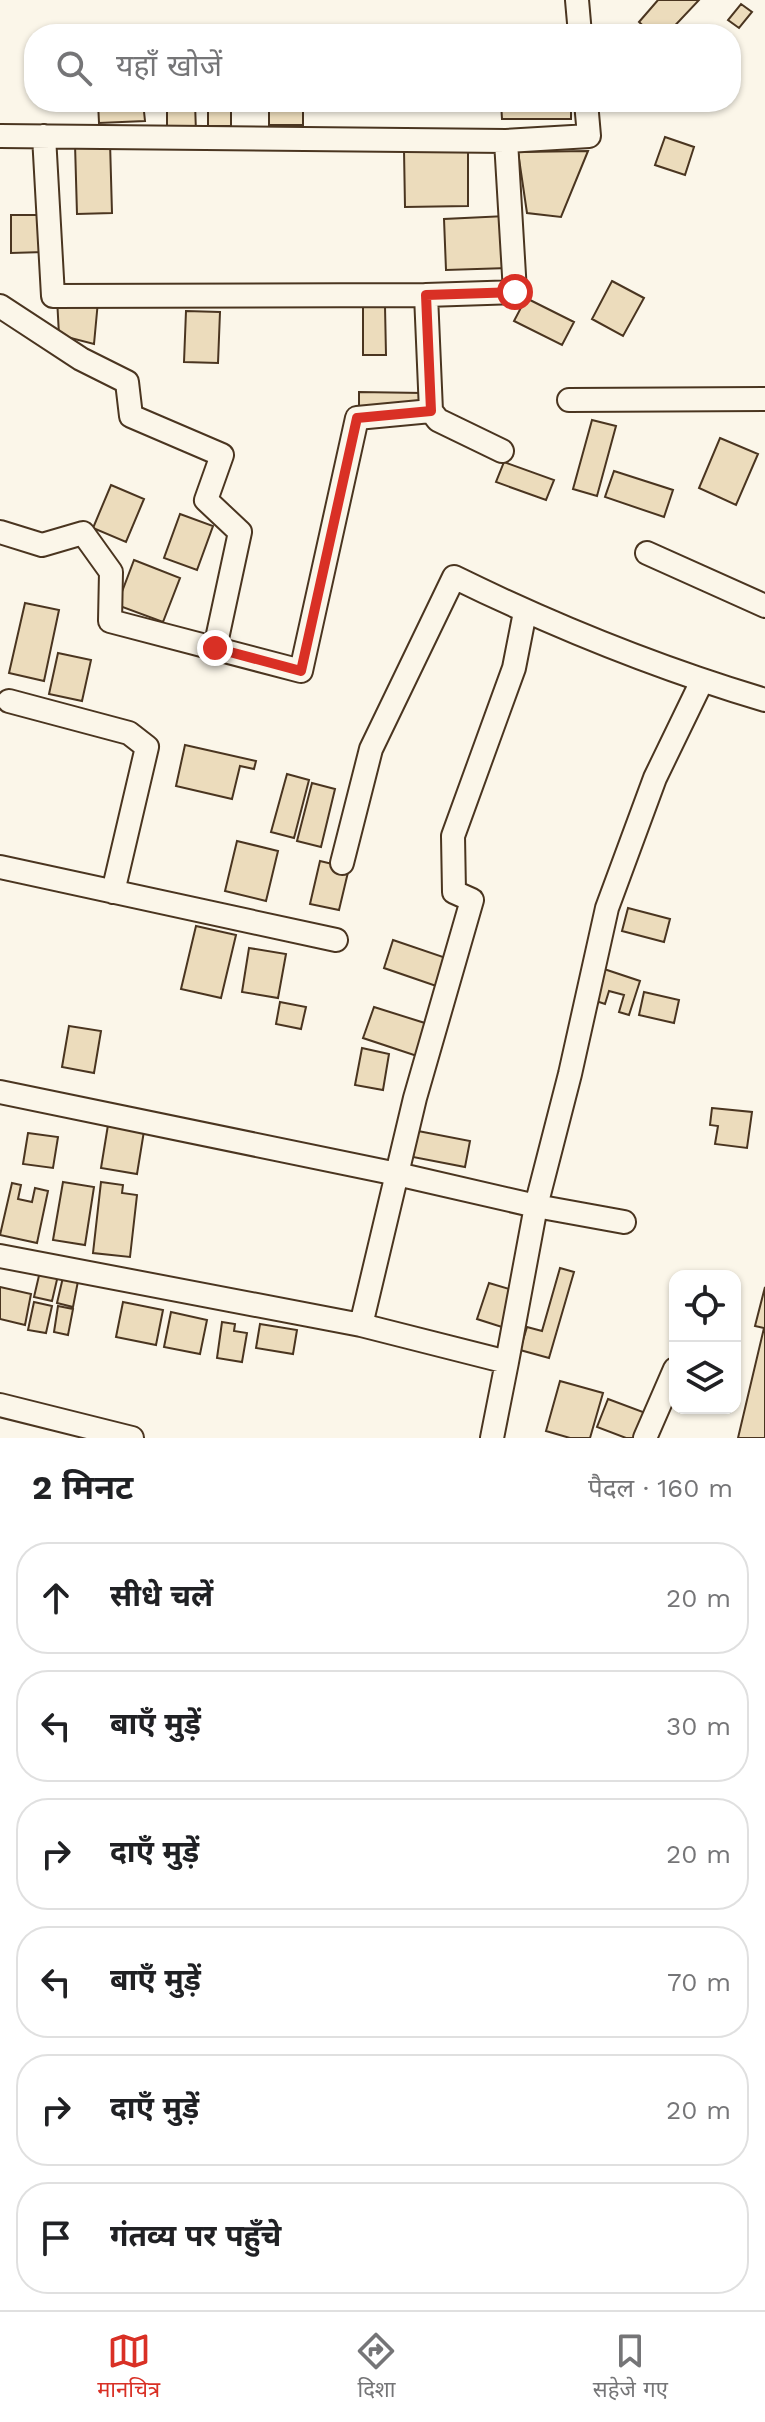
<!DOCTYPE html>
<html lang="hi">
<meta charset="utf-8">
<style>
body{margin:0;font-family:"Work Sans","Noto Sans Devanagari",sans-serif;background:#f6f6f6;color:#202124}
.controls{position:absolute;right:24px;bottom:24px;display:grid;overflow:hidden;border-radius:16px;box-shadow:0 2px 6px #0004}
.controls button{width:72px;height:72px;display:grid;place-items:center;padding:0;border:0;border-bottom:2px solid #e0e0e0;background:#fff;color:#202124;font:40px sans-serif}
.stop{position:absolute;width:24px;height:24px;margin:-18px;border:6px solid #d93025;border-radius:50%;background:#fff}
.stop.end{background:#d93025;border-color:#fff;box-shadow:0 2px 8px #0008}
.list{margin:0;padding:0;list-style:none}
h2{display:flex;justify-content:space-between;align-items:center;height:104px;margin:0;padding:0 32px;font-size:34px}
h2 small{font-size:26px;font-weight:400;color:#757577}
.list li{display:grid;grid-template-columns:52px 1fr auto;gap:24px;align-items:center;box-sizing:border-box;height:112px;margin:0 16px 16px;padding:0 16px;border:2px solid #e0e0e0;border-radius:32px}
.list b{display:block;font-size:30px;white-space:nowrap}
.list em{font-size:26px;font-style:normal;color:#757577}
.icon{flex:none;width:44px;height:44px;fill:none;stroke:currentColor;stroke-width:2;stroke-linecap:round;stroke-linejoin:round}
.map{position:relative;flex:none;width:765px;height:1438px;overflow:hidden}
.search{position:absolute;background:#fff;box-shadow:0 2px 6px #0004;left:24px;right:24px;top:24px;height:88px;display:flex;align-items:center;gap:20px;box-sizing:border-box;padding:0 28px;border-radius:32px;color:#757577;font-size:30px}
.sheet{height:872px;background:#fff}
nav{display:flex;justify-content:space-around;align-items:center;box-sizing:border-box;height:112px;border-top:2px solid #e0e0e0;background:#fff;font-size:22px;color:#757577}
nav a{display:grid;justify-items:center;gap:4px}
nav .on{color:#d93025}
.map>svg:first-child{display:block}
.building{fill:#ecdcbc;stroke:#4a3520;stroke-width:2}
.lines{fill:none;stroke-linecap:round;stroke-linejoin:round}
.street-casing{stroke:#4a3520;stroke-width:26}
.street{stroke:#fbf6e9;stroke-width:22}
.route{stroke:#d93025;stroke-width:10}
</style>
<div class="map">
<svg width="765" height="1438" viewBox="0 0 765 1438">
<rect width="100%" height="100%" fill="#fbf6e9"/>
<!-- building -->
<path class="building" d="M658 0H699L667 34H652L639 22Z
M741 4 752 12 739 28 728 20Z
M98 102H108L109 111 132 110V102H143L145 121 99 123Z
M167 102H195L196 133 167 134Z
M208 102H231V126H208Z
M269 102H303V125H269Z
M501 102H571V119H502Z
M665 137 694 147 685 175 655 165Z
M110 142 112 213 77 214 75 144Z
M468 149V206L405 207 404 150Z
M588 151 561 217 527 213 518 152Z
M11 215H44V252L11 253Z
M506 216 508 268 446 270 444 219Z
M612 281 644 298 623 336 592 319Z
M57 298 98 301 94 344 59 335Z
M526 298 574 322 562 345 514 321Z
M385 306 386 355H363V307Z
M186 311 220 312 218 363 184 362Z
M359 392 423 393V410H359Z
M592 420 616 426 597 496 573 489Z
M720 438 758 454 736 505 699 488Z
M504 462 554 480 546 500 496 482Z
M614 471 673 490 664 517 605 497Z
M111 485 144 499 126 542 93 528Z
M180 514 213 526 197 570 164 558Z
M134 560 180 578 163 622 117 605Z
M25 603 59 610 44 681 9 673Z
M58 653 91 660 82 701 49 694Z
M185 745 256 761 254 769 240 766 232 799 176 786Z
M287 774 309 780 294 838 271 832Z
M312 783 335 789 321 847 297 841Z
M237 841 278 851 266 901 225 891Z
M320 861 349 868 339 910 310 904Z
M628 908 670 919 664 942 622 931Z
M196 926 236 935 221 998 181 989Z
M393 940 452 960 442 988 384 968Z
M249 948 286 954 278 998 242 992Z
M598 967 640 981 629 1015 619 1012 624 995 609 991 605 1004 587 998Z
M644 992 679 1000 674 1023 639 1015Z
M280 1002 306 1007 301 1029 276 1024Z
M374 1007 428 1024 417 1056 363 1038Z
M69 1026 101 1031 94 1073 62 1067Z
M362 1048 389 1054 383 1090 355 1085Z
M712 1108 752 1112 747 1148 715 1144 718 1126 710 1125Z
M108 1125 144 1131 137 1174 101 1168Z
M418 1131 470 1141 465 1167 413 1157Z
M28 1133 58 1137 53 1168 23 1164Z
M63 1182 94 1187 85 1245 53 1240Z
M101 1182 123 1185 122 1193 137 1195 130 1257 93 1253Z
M12 1183 21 1185 18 1199 32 1202 35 1188 48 1191 37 1243 0 1235Z
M41 1267 59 1271 52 1301 34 1297Z
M560 1268 574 1272 549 1358 520 1350 527 1327 542 1331Z
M64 1273 79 1276 73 1307 57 1303Z
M489 1283 516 1291 505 1328 477 1319Z
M0 1287 31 1294 25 1325 0 1319Z
M765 1287V1438H738L764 1328 755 1326Z
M34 1302 52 1306 46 1333 28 1330Z
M123 1302 163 1310 156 1345 116 1337Z
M58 1306 73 1309 68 1335 54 1332Z
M171 1312 207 1320 200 1354 164 1347Z
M222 1322 235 1324 234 1331 247 1333 242 1362 217 1358Z
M260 1324 297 1330 293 1354 256 1348Z
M560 1381 603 1393 590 1438H570L546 1431Z
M608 1399 651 1415 642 1438H626L597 1427Z"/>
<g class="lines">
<!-- street casing -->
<g class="street-casing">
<path id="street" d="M577 0 580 34
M0 136 506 141 589 136 586 102
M44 136 53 296 426 295 515 292 506 141
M426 295 431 411 438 420 502 451
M0 306 81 359 127 382 131 416 222 455 206 500 240 532 215 648
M569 400 765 399
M0 532 42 545 83 533 111 572 110 621 301 671 357 418 431 411
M647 553 765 606
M9 701 129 733 147 747 113 892
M342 863 371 749 454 577C554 626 658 668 765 700
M0 867 336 940
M0 1092 397 1174 536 1206 624 1222
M0 1256 361 1325
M507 1362 536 1206 570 1074 607 908 655 778 702 681
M0 1405 132 1438
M492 1438 507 1362 361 1325 415 1098 472 900 454 892 453 836 514 668 525 612
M645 1438 675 1369"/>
</g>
<!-- street -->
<use href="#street" class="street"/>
</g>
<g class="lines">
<!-- route -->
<path class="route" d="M215 648 301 671 357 418 431 411 426 295 515 292"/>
</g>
</svg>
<div class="controls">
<button><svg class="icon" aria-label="locate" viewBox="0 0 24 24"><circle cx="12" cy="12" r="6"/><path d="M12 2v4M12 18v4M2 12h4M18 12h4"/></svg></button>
<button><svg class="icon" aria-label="layers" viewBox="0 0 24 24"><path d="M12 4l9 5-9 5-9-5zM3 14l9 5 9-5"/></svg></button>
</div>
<div class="stop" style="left:515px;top:292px"></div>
<div class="stop end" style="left:215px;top:648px"></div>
<div class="search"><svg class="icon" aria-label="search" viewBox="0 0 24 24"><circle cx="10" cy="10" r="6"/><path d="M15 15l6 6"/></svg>यहाँ खोजें</div>
</div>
<section class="sheet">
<h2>2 मिनट<small>पैदल · 160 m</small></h2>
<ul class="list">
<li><svg class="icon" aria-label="ahead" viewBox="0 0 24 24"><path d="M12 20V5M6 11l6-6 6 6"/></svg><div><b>सीधे चलें</b></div><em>20 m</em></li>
<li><svg class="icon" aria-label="left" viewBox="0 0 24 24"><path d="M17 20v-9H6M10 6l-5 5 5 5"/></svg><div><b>बाएँ मुड़ें</b></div><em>30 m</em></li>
<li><svg class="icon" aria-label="right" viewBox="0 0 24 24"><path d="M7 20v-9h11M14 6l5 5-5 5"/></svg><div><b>दाएँ मुड़ें</b></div><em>20 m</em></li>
<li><svg class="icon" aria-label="left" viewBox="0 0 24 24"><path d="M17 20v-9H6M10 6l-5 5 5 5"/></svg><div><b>बाएँ मुड़ें</b></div><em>70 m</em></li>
<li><svg class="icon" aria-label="right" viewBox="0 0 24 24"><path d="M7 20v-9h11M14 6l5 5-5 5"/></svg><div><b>दाएँ मुड़ें</b></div><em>20 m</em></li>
<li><svg class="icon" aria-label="arrive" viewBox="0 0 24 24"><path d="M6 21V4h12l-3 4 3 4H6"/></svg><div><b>गंतव्य पर पहुँचे</b></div></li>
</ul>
</section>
<nav>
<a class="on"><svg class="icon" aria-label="map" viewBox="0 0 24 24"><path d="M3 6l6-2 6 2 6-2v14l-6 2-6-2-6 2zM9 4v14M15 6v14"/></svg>मानचित्र</a>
<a><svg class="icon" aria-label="directions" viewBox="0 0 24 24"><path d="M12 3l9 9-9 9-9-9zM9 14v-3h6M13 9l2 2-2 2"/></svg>दिशा</a>
<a><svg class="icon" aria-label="saved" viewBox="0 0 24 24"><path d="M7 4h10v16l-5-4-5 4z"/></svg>सहेजे गए</a>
</nav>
